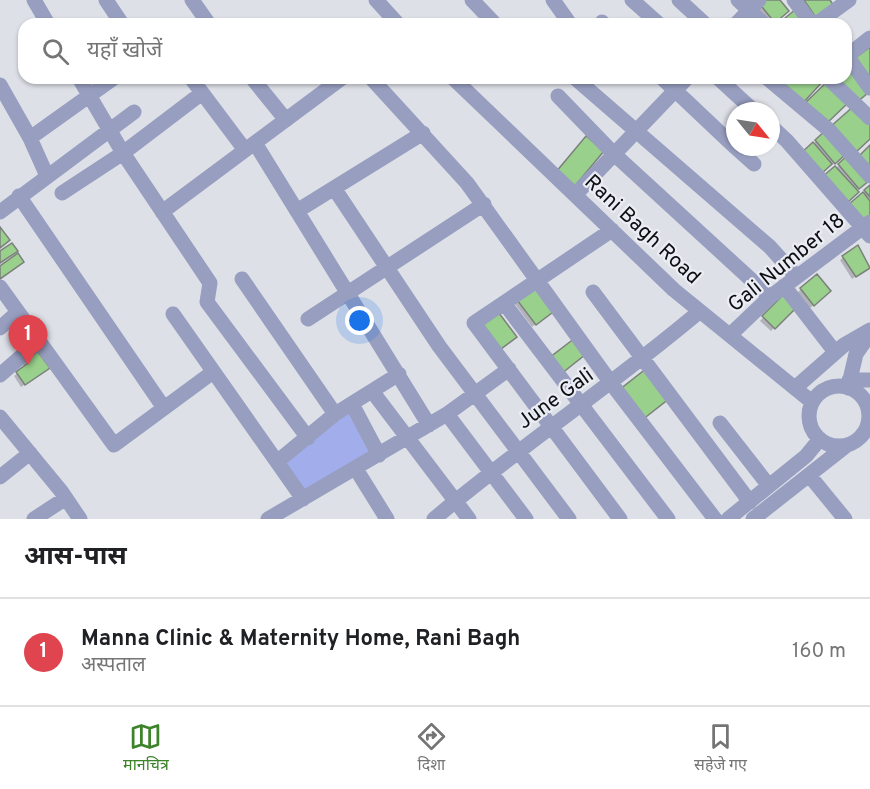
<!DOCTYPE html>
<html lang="hi">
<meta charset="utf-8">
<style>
body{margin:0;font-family:Overpass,"Noto Sans Devanagari",sans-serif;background:#f2f2f2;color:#202124}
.compass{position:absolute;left:726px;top:102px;width:54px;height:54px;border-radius:50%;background:#fff;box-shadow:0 2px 4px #0004;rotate:120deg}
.you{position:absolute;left:360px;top:321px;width:21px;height:21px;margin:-15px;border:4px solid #fff;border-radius:50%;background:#1a73e8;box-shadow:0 0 0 9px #1a73e833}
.badge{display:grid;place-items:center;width:39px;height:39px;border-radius:50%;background:#3c8329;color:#fff;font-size:20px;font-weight:700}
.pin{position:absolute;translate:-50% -50px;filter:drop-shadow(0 2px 3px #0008)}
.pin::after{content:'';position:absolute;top:32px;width:21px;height:18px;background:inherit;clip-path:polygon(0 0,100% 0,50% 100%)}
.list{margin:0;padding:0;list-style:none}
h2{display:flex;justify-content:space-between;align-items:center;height:78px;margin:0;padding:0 24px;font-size:26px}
h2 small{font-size:20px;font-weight:400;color:#757577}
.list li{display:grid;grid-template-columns:39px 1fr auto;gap:18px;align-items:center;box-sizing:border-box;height:108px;padding:0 24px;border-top:2px solid #e0e0e0}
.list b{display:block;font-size:22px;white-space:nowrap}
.list p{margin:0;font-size:20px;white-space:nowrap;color:#757577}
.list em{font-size:20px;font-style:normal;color:#757577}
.icon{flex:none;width:33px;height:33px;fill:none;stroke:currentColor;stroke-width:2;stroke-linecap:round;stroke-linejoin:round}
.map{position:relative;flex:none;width:870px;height:519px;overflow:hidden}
.search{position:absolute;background:#fff;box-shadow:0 2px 4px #0004;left:18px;right:18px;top:18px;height:66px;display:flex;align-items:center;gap:15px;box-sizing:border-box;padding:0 21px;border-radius:18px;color:#757577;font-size:22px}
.sheet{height:186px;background:#fff}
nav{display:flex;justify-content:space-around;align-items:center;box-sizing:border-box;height:84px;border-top:2px solid #e0e0e0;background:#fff;font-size:16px;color:#757577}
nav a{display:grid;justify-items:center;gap:3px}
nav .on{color:#3c8329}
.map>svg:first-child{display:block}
.green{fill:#a1aeeb}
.shadow{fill:#0003}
.building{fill:#99d08c;stroke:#7b817a;stroke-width:1.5}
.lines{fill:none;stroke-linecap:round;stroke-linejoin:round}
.minor{stroke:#979ebf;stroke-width:15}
.labels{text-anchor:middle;stroke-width:4.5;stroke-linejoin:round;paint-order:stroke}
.street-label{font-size:21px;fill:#0e0f12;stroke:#ebedf5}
</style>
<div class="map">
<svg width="870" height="519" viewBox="0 0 870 519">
<rect width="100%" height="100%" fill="#dee0e8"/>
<!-- green -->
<path class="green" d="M351 408 375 455 305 496 282 461Z"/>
<!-- shadow -->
<path class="shadow" d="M778 0 787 11 770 24 756 7Z
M826 132 870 138 849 156 854 162 870 147 868 180 856 190 836 168 847 158 844 154 831 166 798 158Z
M870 187V216L862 194Z
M857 247 870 266 852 279 840 260Z
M816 276 826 295 810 308 797 293Z
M783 297 794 308 771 331 760 321Z
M518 301 551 312 532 327 515 304Z
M25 359 45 371 21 387 14 376 25 367 22 363Z"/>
<!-- building -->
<path class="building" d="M761 0H780L789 11 775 23 758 2Z
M804 0H830L834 6 817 19Z
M796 9 807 24H779V23Z
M870 47V79L854 59Z
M846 61 869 92 856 103 835 78H846Z
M785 78H823L825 79 802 104 780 84Z
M829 80 850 101 825 125 804 104Z
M855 105 870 122V139L854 154 830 127Z
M826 130 847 153 835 164 815 140Z
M586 136 604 151 574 187 556 172Z
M813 142 832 164 819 176 800 154Z
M870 145V172L857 158Z
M849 154 870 180 859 189 838 164Z
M835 166 859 192 846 204 822 177Z
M870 185V197L864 190Z
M863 192 870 201V218L864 223 848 205Z
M0 227 10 240 0 248Z
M12 243 18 251 0 263V251Z
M858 245 870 268 856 277 842 256Z
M18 253 24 262 0 279V266Z
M817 274 831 291 814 306 800 288Z
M538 284 557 309 536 325 517 300Z
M783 295 796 308 775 329 762 316Z
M499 313 517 337 497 352 479 328Z
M575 338 586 354 561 374 549 358Z
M36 349 50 368 25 385 16 372 28 363 24 358Z
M647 368 670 398 642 420 619 390Z"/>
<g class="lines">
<!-- minor -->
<path class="minor" d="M34 0 48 24
M106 0 122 24
M192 0 209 24
M376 0 398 24
M472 0 495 24
M553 0 570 24
M632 0 659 24
M679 0 705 24
M738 0 764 24
M794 0 812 24
M602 22 604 24
M736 24 759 0
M816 24 849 0
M847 56 870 88
M846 57 870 38
M79 78 123 153 210 283 207 302 308 438
M191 78 245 150
M252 78 286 120
M371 78 467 183 611 383 715 519
M453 78 674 290 812 402
M575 78 770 247 796 276
M662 78 735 147
M718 78 754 111
M767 78 829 130 870 176
M828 78 870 118
M0 85 30 138
M558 96 614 154 770 297
M771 126 787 141 870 236
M255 143 429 425
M735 147 754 164
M47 176 30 138 114 78
M334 188 439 346 569 519
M62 193 123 153 202 93
M575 195 687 78
M19 196 164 408
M297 211 423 133
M0 212 134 112
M162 212 342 78
M612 230 474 323 620 519
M242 279 335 414
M784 286 835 352
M0 287 114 445 213 372
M593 292 750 502
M504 303 668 519
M173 314 303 499
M308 319 484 204
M0 328 18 312
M730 335 770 297 870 222
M0 375 39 341
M849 380H870
M809 416a30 30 0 1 1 60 0a30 30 0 1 1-60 0Z
M795 388 844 345 870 330
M848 388 856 354 870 334
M372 391 469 519
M352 404 379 455
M447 414 526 519
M0 417 61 491 80 519
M720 423 769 486
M278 461 335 414 399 374
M356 469 387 519
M809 475 845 519
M0 477 30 453
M34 519 66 498
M268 519 447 414 509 369
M434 519C520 446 614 384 700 311
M728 519 806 456 820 439
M753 519 847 445"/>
</g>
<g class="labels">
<!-- street labels -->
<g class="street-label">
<text transform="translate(643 229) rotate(43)" y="7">Rani Bagh Road</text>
<text transform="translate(786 262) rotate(-39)" y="7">Gali Number 18</text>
<text transform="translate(555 398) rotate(-36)" y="7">June Gali</text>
</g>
</g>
</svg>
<svg class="compass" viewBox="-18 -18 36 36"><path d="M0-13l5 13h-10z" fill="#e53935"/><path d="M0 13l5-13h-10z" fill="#757577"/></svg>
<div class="you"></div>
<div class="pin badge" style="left:28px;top:365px;background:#e0444e">1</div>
<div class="search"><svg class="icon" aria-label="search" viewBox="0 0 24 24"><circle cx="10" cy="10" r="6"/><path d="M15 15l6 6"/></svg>यहाँ खोजें</div>
</div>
<section class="sheet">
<h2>आस-पास<small></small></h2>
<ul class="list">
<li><span class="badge" style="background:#e0444e">1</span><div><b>Manna Clinic &amp; Maternity Home, Rani Bagh</b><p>अस्पताल</p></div><em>160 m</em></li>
</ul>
</section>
<nav>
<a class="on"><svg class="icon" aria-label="map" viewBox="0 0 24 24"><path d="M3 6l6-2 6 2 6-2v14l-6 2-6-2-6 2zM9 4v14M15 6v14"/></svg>मानचित्र</a>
<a><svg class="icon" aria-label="directions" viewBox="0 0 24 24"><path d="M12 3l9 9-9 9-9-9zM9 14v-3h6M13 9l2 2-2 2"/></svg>दिशा</a>
<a><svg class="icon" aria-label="saved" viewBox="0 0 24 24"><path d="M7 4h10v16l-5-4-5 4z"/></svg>सहेजे गए</a>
</nav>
